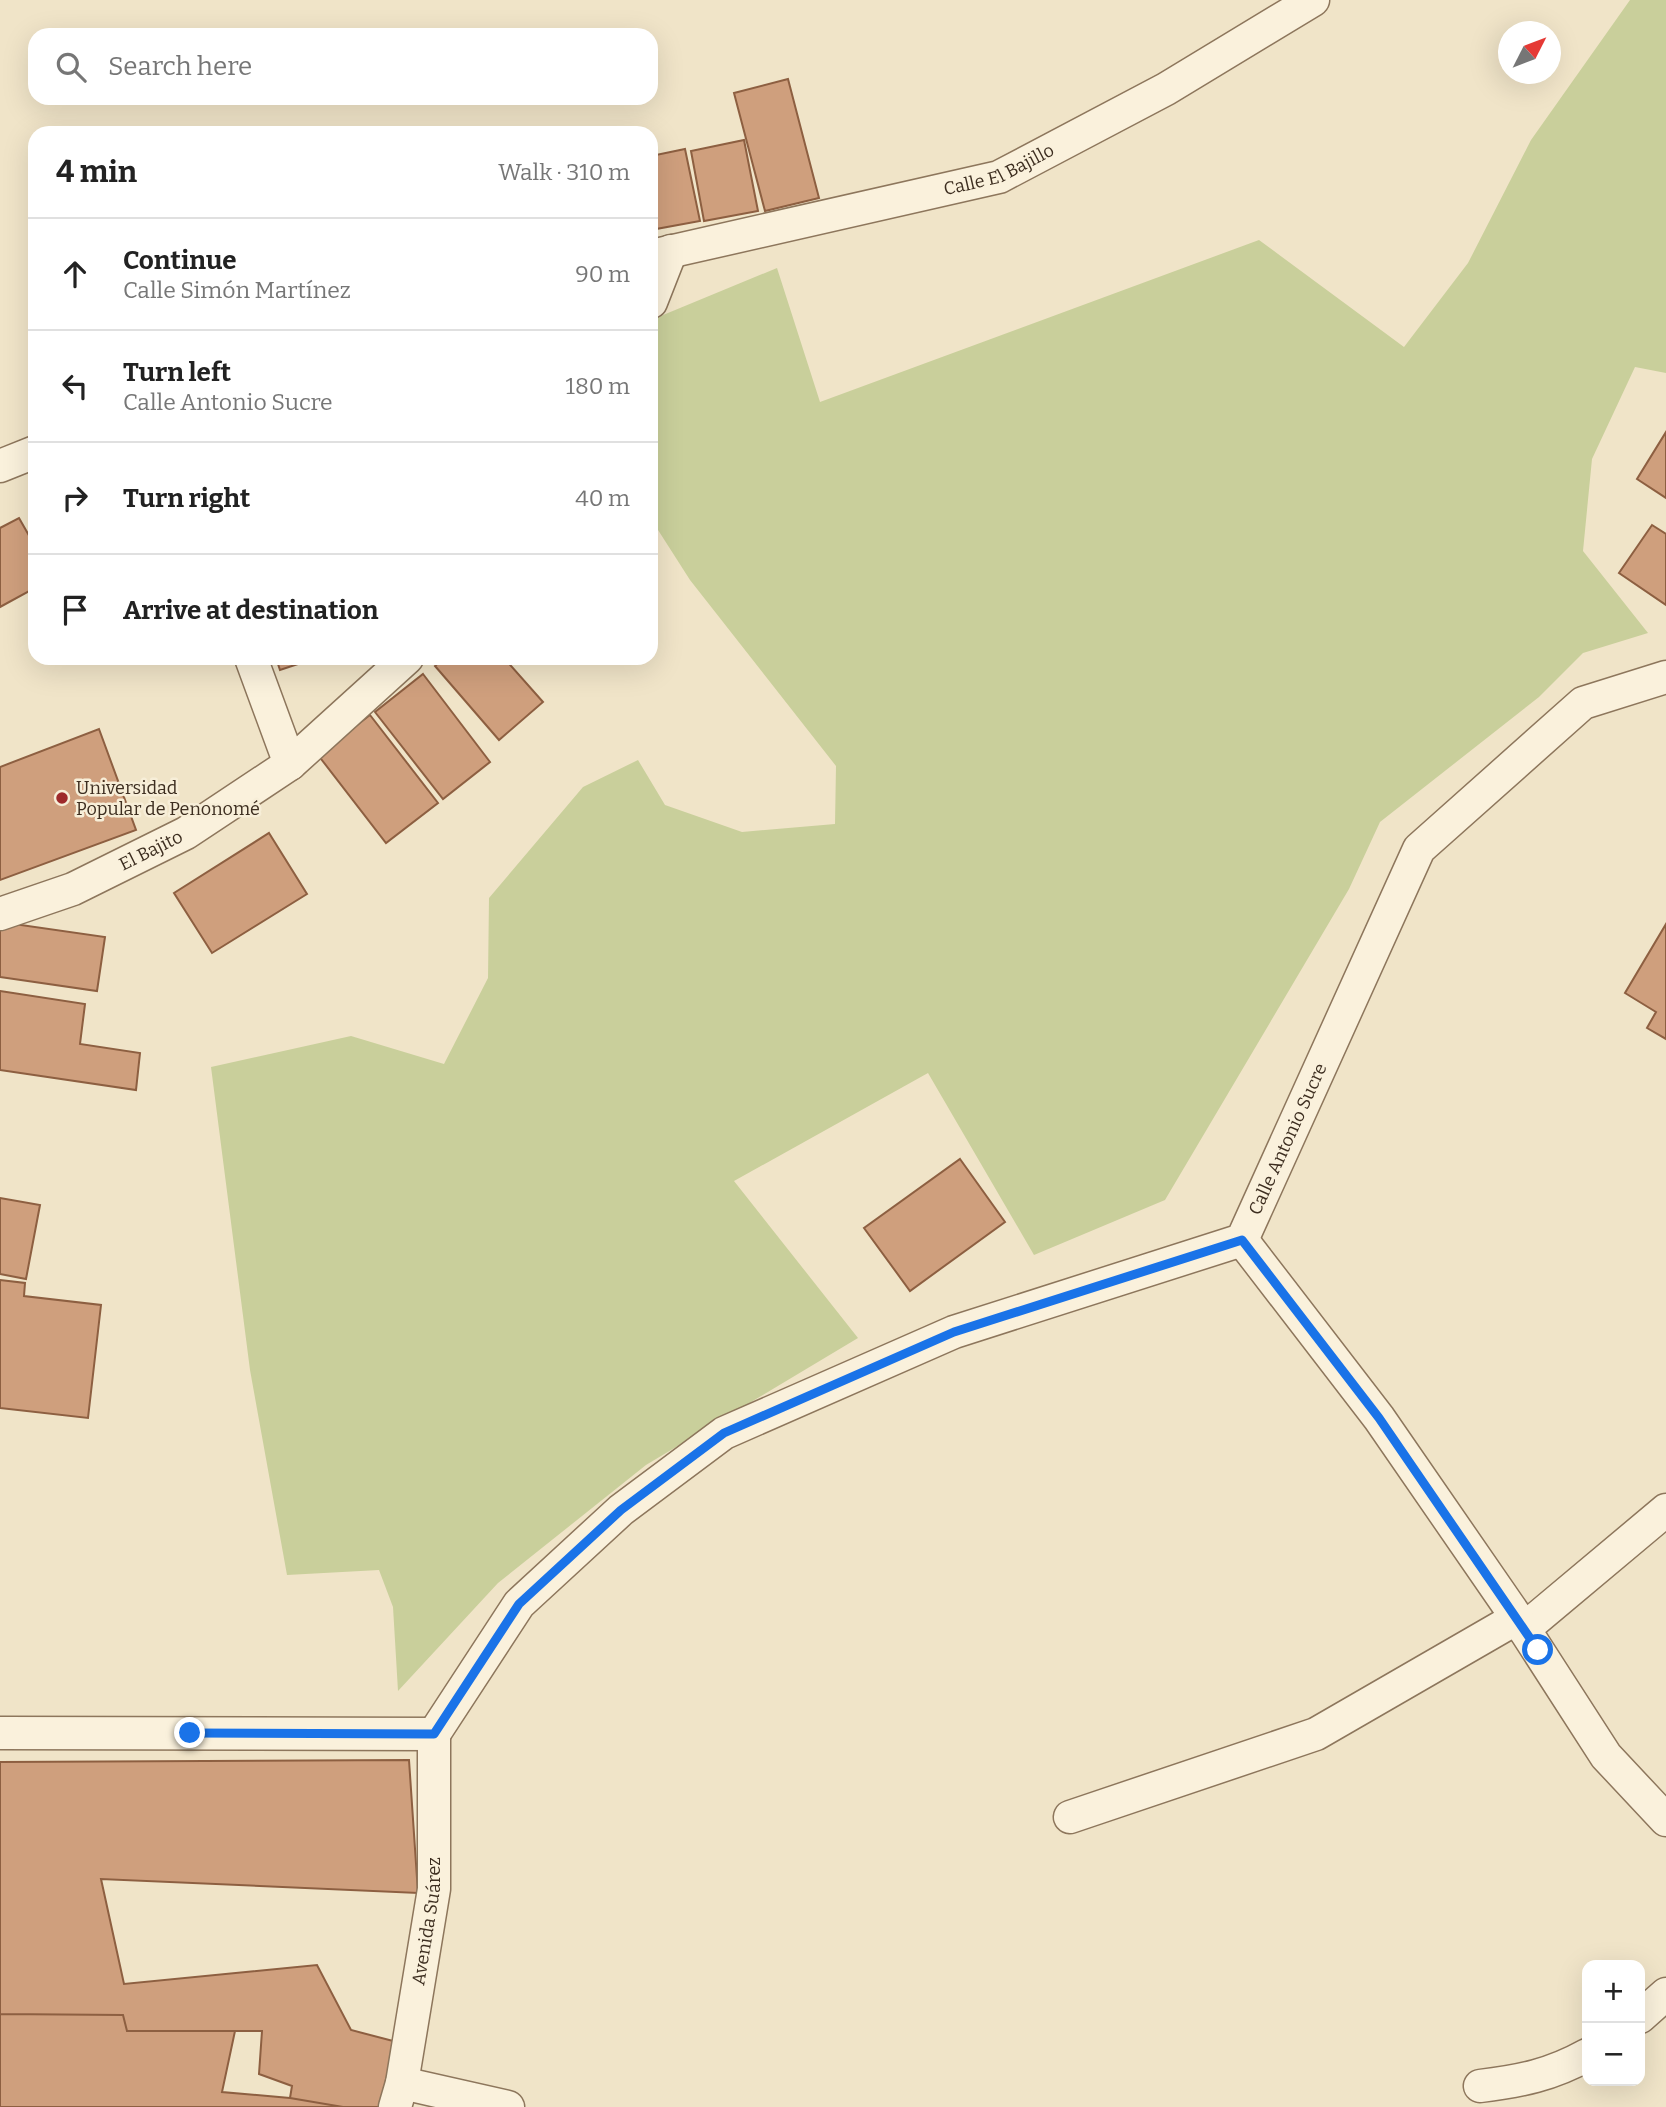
<!DOCTYPE html>
<meta charset="utf-8">
<style>
body{margin:0;font-family:Bitter,serif;background:#f6f6f6;color:#222}
.controls{position:absolute;right:21px;bottom:21px;display:grid;overflow:hidden;border-radius:14px;box-shadow:0 7px 28px #0002}
.controls button{width:63px;height:63px;display:grid;place-items:center;padding:0;border:0;border-bottom:2px solid #e0e0e0;background:#fff;color:#222;font:35px sans-serif}
.compass{position:absolute;left:1498px;top:21px;width:63px;height:63px;border-radius:50%;background:#fff;box-shadow:0 7px 28px #0002;rotate:48deg}
.stop{position:absolute;width:21px;height:21px;margin:-16px;border:5px solid #1a73e8;border-radius:50%;background:#fff}
.stop.end{background:#1a73e8;border-color:#fff;box-shadow:0 2px 7px #0008}
.list{margin:0;padding:0;list-style:none}
h2{display:flex;justify-content:space-between;align-items:center;height:91px;margin:0;padding:0 28px;font-size:30px}
h2 small{font-size:23px;font-weight:400;color:#767676}
.list li{display:grid;grid-template-columns:46px 1fr auto;gap:21px;align-items:center;box-sizing:border-box;height:112px;padding:0 28px;border-top:2px solid #e0e0e0}
.list b{display:block;font-size:26px;white-space:nowrap}
.list p{margin:0;font-size:23px;white-space:nowrap;color:#767676}
.list em{font-size:23px;font-style:normal;color:#767676}
.icon{flex:none;width:38px;height:38px;fill:none;stroke:currentColor;stroke-width:2;stroke-linecap:round;stroke-linejoin:round}
.map{position:relative;flex:none;width:1666px;height:2107px;overflow:hidden}
.search{position:absolute;background:#fff;box-shadow:0 7px 28px #0002;left:28px;top:28px;width:630px;height:77px;display:flex;align-items:center;gap:18px;box-sizing:border-box;padding:0 24px;border-radius:21px;color:#767676;font-size:26px}
.panel{position:absolute;background:#fff;box-shadow:0 7px 28px #0002;left:28px;top:126px;width:630px;height:539px;border-radius:21px}
.map>svg:first-child{display:block}
.green{fill:#c9cf9b}
.building{fill:#cf9f7d;stroke:#8d5f41;stroke-width:2}
.lines{fill:none;stroke-linecap:round;stroke-linejoin:round}
.street-casing{stroke:#8d765c;stroke-width:35}
.street{stroke:#faf1dc;stroke-width:32}
.route{stroke:#1a73e8;stroke-width:9}
.poi-dot{fill:#9e2a2b;stroke:#f7eed8;stroke-width:2.5}
.labels{text-anchor:middle;stroke-width:5;stroke-linejoin:round;paint-order:stroke}
.street-label{font-size:18px;fill:#3d2e20;stroke:#f7eed8}
.poi-label{font-size:18px;fill:#3d2e20;stroke:#f7eed8;text-anchor:start}
</style>
<div class="map">
<svg width="1666" height="2107" viewBox="0 0 1666 2107">
<rect width="100%" height="100%" fill="#f0e4c8"/>
<!-- green -->
<path class="green" d="M1630 0H1666V373L1635 367 1592 459 1583 551 1648 633 1583 653 1539 697 1380 822 1349 889 1165 1200 1034 1255 928 1073 734 1181 858 1338 646 1465 498 1583 398 1691 393 1607 379 1570 287 1575 250 1370 211 1067 351 1036 444 1064 488 978 489 898 583 787 638 760 665 805 742 832 835 824 836 766 690 580 651 519V320L777 268 820 402 1259 240 1404 347 1468 263 1531 140Z"/>
<!-- building -->
<path class="building" d="M788 79 819 198 765 211 734 93Z
M744 140 758 211 704 221 691 151Z
M685 149 700 221 656 229 651 204V156Z
M1666 432V498L1637 479Z
M19 518 35 546V588L0 607V528Z
M1652 525 1666 534V605L1619 573Z
M276 658H316L280 670Z
M444 658H504L543 702 499 740 435 666Z
M423 674 490 762 443 799 375 712Z
M370 715 438 803 386 843 318 755Z
M99 729 136 830 0 880V767Z
M269 833 307 894 212 953 174 893Z
M0 922 105 937 97 991 0 977Z
M1666 924V1039L1647 1028 1656 1012 1625 993Z
M0 991 85 1004 80 1044 140 1053 136 1090 0 1070Z
M960 1159 1005 1222 910 1291 864 1228Z
M0 1198 40 1205 26 1279 0 1274Z
M0 1280 25 1283 24 1296 101 1305 88 1418 0 1408Z
M409 1760 418 1893 101 1879 124 1984 317 1965 351 2030 397 2042 387 2107H343L290 2098 292 2086 259 2074 262 2031H127L123 2015 0 2014V1762Z
M0 2014 123 2015 127 2031H235L222 2092 290 2098 343 2107H0Z"/>
<g class="lines">
<!-- street casing -->
<g class="street-casing">
<g id="street">
<path id="s1" d="M651 256 999 177 1166 89 1313 0"/>
<path d="M651 302 671 251"/>
<path d="M0 466 35 452"/>
<path d="M251 658 290 764"/>
<path id="s2" d="M0 914 73 889 186 833 290 764 407 658"/>
<path d="M1242 1240 1379 1418 1517 1618 1606 1756 1666 1820"/>
<path d="M1524 1629 1666 1510"/>
<path d="M0 1733 434 1734"/>
<path id="s3" d="M434 1734 519 1604 621 1510 724 1433 954 1332 1242 1240 1419 849 1583 703 1666 677"/>
<path d="M1070 1817 1316 1734 1517 1618"/>
<path d="M1640 2017 1666 1994"/>
<path d="M402 2083 508 2107"/>
<path d="M1480 2086C1521 2081 1551 2075 1587 2055"/>
<path id="s4" d="M395 2107 402 2083 434 1889V1734"/>
</g>
</g>
<!-- street -->
<use href="#street" class="street"/>
</g>
<g class="lines">
<!-- route -->
<path class="route" d="M190 1733 434 1734 519 1604 621 1510 724 1433 954 1332 1242 1240 1379 1418 1538 1650"/>
</g>
<!-- markers -->
<circle class="poi-dot" cx="62" cy="798" r="7"/>
<g class="labels">
<!-- street labels -->
<g class="street-label">
<text dy="6" stroke="none"><textPath href="#s1" startOffset="359">Calle El Bajillo</textPath></text>
<text dy="6" stroke="none"><textPath href="#s2" startOffset="164">El Bajito</textPath></text>
<text dy="6" stroke="none"><textPath href="#s3" startOffset="1087">Calle Antonio Sucre</textPath></text>
<text dy="6" stroke="none"><textPath href="#s4" startOffset="189">Avenida Suárez</textPath></text>
</g>
<!-- poi labels -->
<g class="poi-label">
<text x="76" y="794">Universidad<tspan x="76" dy="21">Popular de Penonomé</tspan></text>
</g>
</g>
</svg>
<div class="controls">
<button>+</button>
<button>−</button>
</div>
<svg class="compass" viewBox="-18 -18 36 36"><path d="M0-13l5 13h-10z" fill="#e53935"/><path d="M0 13l5-13h-10z" fill="#767676"/></svg>
<div class="stop" style="left:1538px;top:1650px"></div>
<div class="stop end" style="left:190px;top:1733px"></div>
<div class="search"><svg class="icon" aria-label="search" viewBox="0 0 24 24"><circle cx="10" cy="10" r="6"/><path d="M15 15l6 6"/></svg>Search here</div>
<section class="panel">
<h2>4 min<small>Walk · 310 m</small></h2>
<ul class="list">
<li><svg class="icon" aria-label="ahead" viewBox="0 0 24 24"><path d="M12 20V5M6 11l6-6 6 6"/></svg><div><b>Continue</b><p>Calle Simón Martínez</p></div><em>90 m</em></li>
<li><svg class="icon" aria-label="left" viewBox="0 0 24 24"><path d="M17 20v-9H6M10 6l-5 5 5 5"/></svg><div><b>Turn left</b><p>Calle Antonio Sucre</p></div><em>180 m</em></li>
<li><svg class="icon" aria-label="right" viewBox="0 0 24 24"><path d="M7 20v-9h11M14 6l5 5-5 5"/></svg><div><b>Turn right</b></div><em>40 m</em></li>
<li><svg class="icon" aria-label="arrive" viewBox="0 0 24 24"><path d="M6 21V4h12l-3 4 3 4H6"/></svg><div><b>Arrive at destination</b></div></li>
</ul>
</section>
</div>
